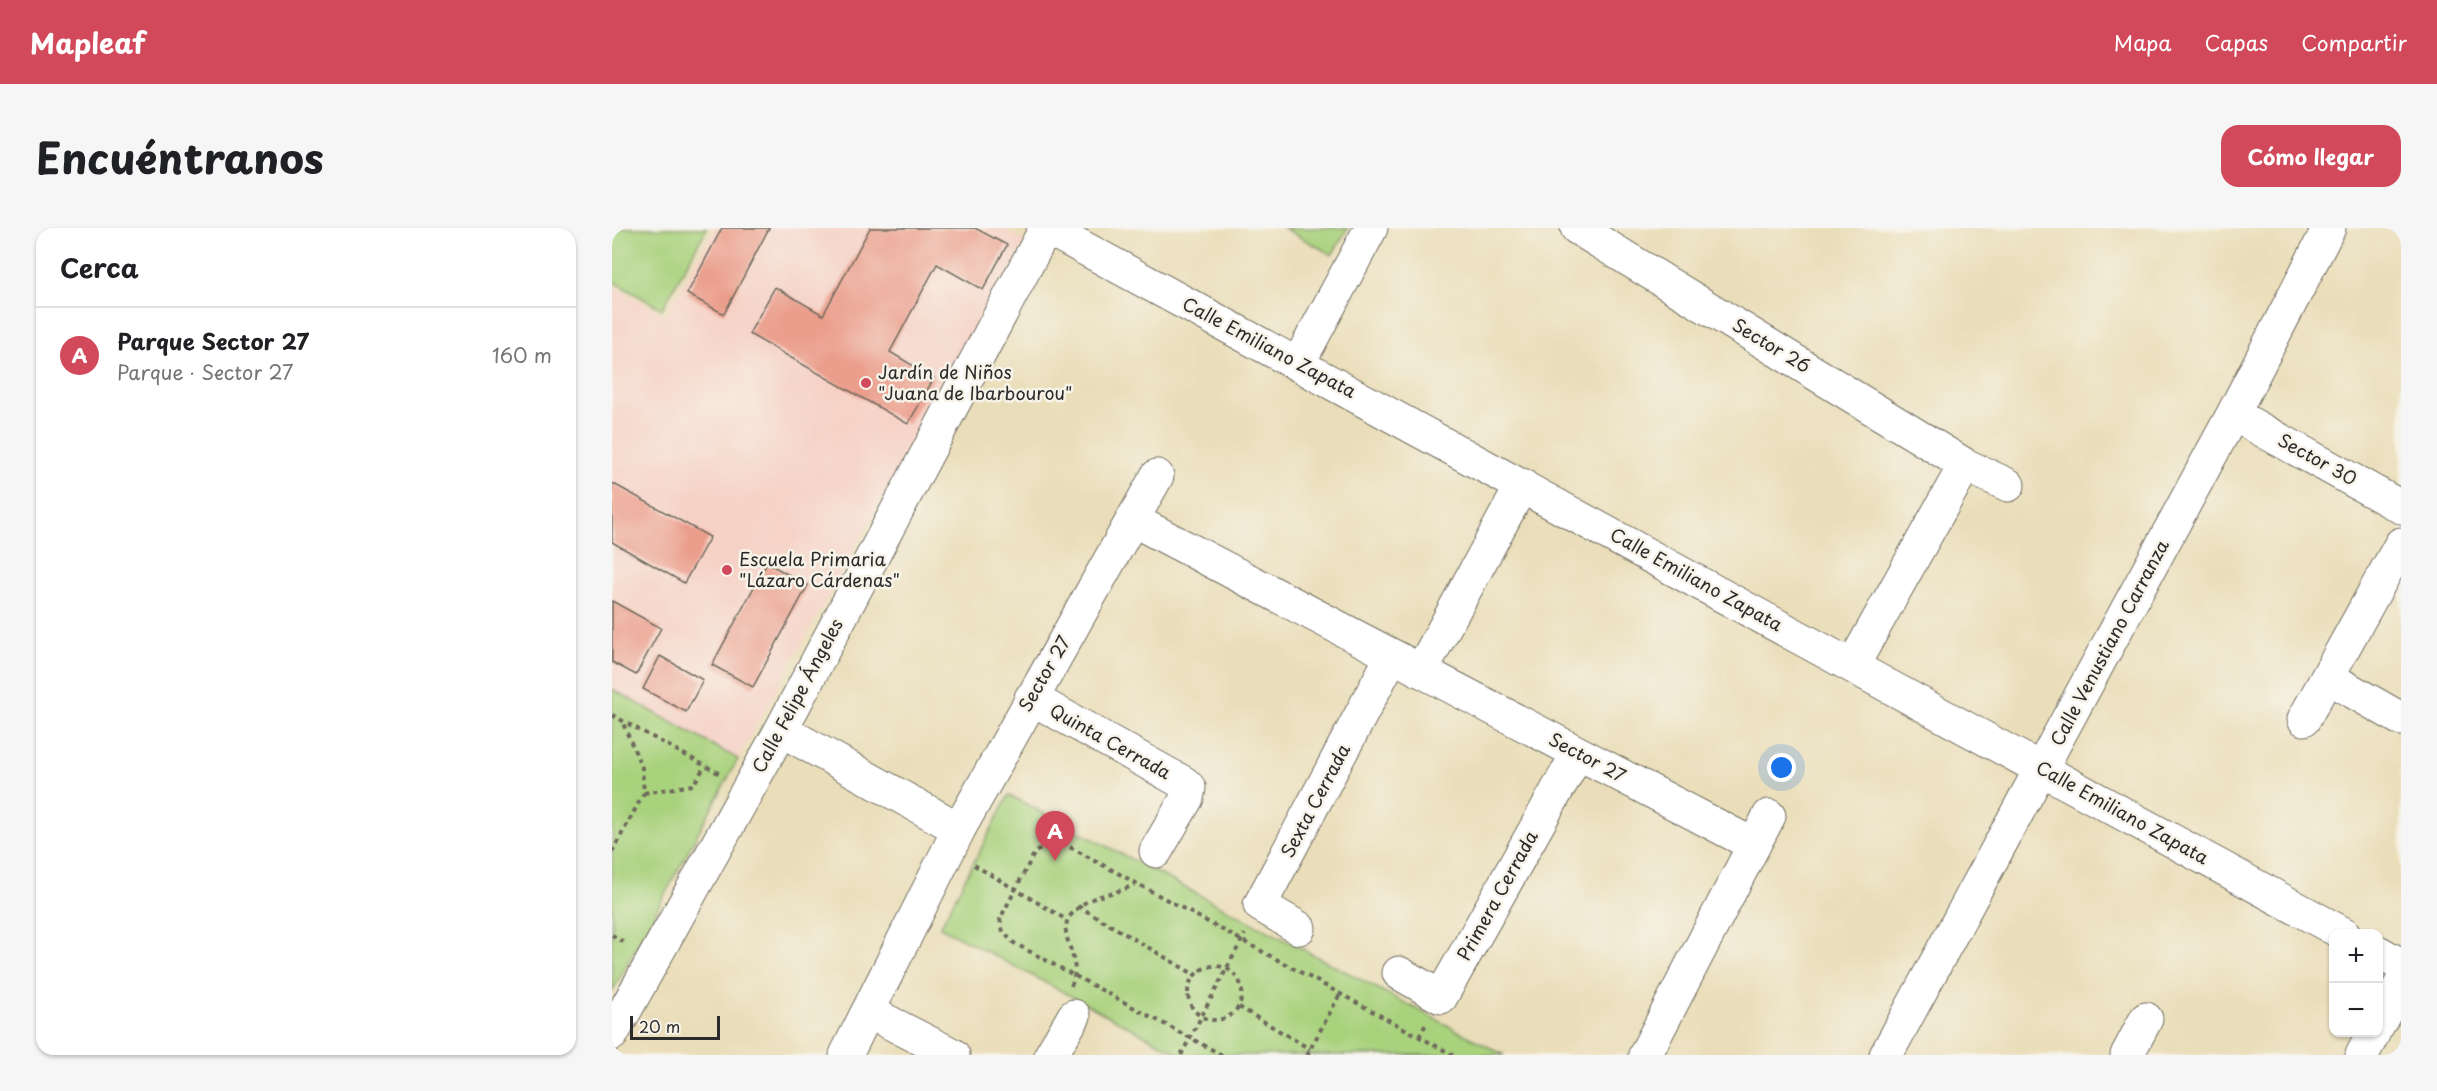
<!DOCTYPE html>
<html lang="es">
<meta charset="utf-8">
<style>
body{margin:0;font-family:"Playpen Sans",sans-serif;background:#f6f6f6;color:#202124}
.controls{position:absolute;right:18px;bottom:18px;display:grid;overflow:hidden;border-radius:12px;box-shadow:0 2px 4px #0004}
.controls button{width:54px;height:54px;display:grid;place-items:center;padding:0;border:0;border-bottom:2px solid #e0e0e0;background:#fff;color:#202124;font:30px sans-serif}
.scale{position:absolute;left:18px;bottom:15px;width:90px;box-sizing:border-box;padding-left:6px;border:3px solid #2b2b2b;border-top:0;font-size:16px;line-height:21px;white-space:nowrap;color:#2b2b2b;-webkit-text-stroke:4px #f7f3e8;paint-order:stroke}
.you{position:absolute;left:1170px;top:540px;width:21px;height:21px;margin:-15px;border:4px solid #fff;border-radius:50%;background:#1a73e8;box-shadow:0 0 0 9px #1a73e833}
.badge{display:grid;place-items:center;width:39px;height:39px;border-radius:50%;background:#d1495b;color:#fff;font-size:20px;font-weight:700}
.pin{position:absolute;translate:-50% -50px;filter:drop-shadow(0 2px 3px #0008)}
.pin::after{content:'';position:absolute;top:32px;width:21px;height:18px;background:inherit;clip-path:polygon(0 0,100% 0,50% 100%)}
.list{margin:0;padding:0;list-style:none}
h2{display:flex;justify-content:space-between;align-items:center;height:78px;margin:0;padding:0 24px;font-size:26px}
h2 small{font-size:20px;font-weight:400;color:#757577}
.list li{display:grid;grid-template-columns:39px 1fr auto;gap:18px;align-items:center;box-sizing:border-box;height:96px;padding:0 24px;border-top:2px solid #e0e0e0}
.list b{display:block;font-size:22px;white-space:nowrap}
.list p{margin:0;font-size:20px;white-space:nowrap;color:#757577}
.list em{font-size:20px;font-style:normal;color:#757577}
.map{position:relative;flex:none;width:1789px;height:827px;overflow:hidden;border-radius:18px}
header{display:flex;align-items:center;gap:36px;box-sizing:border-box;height:84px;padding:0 30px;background:#d1495b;color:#fff}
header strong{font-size:28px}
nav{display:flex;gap:33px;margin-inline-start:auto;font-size:21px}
.intro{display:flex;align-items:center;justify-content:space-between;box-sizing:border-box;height:144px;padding:0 36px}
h1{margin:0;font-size:42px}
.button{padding:15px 27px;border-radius:18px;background:#d1495b;color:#fff;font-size:21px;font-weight:700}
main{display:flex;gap:36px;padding:0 36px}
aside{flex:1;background:#fff;border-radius:18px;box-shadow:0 2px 4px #0004}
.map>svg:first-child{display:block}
.built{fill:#f6d1c6}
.park{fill:#a9d27d;stroke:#6a7e54;stroke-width:1.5}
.building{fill:#eb9e8c}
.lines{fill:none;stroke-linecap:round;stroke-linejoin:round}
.minor-casing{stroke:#6e6a5d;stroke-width:35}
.path{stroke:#6e6a5d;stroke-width:4;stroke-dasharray:4.5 4.5;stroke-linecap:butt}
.minor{stroke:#fff;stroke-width:33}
.poi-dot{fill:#d1495b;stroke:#f7f3e8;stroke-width:2}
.labels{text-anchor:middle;stroke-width:5;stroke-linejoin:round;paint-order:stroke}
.street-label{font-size:18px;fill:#2b2b2b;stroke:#f7f3e8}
.poi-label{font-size:18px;fill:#2b2b2b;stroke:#f7f3e8;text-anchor:start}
</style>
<header>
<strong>Mapleaf</strong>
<nav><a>Mapa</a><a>Capas</a><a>Compartir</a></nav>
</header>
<div class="intro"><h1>Encuéntranos</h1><a class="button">Cómo llegar</a></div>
<main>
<aside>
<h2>Cerca<small></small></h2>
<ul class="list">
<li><span class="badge">A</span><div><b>Parque Sector 27</b><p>Parque · Sector 27</p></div><em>160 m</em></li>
</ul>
</aside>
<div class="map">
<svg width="1789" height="827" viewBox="0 0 1789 827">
<rect width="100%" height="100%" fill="#f7f3e8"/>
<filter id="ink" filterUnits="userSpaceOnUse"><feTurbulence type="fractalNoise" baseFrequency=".0167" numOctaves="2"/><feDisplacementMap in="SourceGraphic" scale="12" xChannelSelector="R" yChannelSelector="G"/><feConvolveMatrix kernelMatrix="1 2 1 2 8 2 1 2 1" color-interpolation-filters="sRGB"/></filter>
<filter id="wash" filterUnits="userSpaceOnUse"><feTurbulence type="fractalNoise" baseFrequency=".008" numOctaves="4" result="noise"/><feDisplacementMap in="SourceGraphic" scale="24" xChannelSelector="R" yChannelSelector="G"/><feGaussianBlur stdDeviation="1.35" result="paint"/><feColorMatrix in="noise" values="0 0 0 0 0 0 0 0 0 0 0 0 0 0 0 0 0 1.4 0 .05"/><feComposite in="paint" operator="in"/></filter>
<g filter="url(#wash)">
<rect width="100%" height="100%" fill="#eadeba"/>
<!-- built -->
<path class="built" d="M103 0H389L413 13 126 531 0 461V58L54 87Z"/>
<!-- park -->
<path class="park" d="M0 0H95L50 81 0 53Z
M672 0H736L720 27Z
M0 461 126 531 0 764Z
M397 567 892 827H570L328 699Z"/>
<g id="blocks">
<!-- building -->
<path class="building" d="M110 0H157L112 86 75 66Z
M258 0H363L395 17 371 62 325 36 278 124 322 150 296 196 137 106 163 59 211 87Z
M0 255 98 309 72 355 0 314Z
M155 335 196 357 141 459 100 437Z
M0 373 49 400 24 447 0 434Z
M48 428 91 452 74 484 31 461Z"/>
</g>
</g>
<g filter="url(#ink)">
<use href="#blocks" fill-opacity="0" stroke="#6e6a5d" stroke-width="1.5"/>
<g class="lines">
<!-- minor casing -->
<g class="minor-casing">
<path id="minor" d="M435 0 1732 706
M965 0 1353 237 1396 257
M686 136 759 0
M1621 186 1789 279
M521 292 1142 617
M1241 437 1353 237
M809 443 910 257
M1717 450 1789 491
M419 470 572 555 577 560 575 570 544 623
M1692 491 1789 316
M169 502 347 601
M687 700 648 677 780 428
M1766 724 1789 737
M787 745 829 769 966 525
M257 784 341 827
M1766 797 1789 756
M0 806 169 502 434 0
M234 827 347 601 545 248
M439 827 462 788
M1033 827 1157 588
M1274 827 1621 186 1717 0
M1515 827 1534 791
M1750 827 1762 804"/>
</g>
<!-- path -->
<path class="path" d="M0 487 110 547
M32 565 81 557 93 538
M0 624 32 565 30 540 10 493
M362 637 455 692
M466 678 583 747
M0 707 15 716
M576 765a27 27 0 1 1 54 0a27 27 0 1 1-54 0Z
M459 758C473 729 442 707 459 687 479 663 502 669 525 655
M627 779 698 821
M807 809 814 796
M569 827 633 706
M610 827 402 715 391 704 388 691 423 624 440 616 454 617 841 827
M695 827 728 766"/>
<!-- minor -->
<use href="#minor" class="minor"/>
</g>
</g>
<!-- markers -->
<g class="poi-dot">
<circle cx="254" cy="155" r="6"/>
<circle cx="115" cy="342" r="6"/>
</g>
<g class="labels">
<!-- street labels -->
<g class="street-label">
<text transform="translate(1159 118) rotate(31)" y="6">Sector 26</text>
<text transform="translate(657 120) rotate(28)" y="6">Calle Emiliano Zapata</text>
<text transform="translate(1705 232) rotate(29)" y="6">Sector 30</text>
<text transform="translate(1084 352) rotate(29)" y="6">Calle Emiliano Zapata</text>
<text transform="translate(1498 415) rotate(-62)" y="6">Calle Venustiano Carranza</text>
<text transform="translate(433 446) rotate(-60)" y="6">Sector 27</text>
<text transform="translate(186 468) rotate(-62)" y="6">Calle Felipe Ángeles</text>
<text transform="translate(498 514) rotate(29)" y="6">Quinta Cerrada</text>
<text transform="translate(975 530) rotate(28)" y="6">Sector 27</text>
<text transform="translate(704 573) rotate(-62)" y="6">Sexta Cerrada</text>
<text transform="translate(1510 585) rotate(29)" y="6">Calle Emiliano Zapata</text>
<text transform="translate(886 668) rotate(-61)" y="6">Primera Cerrada</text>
</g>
<!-- poi labels -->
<g class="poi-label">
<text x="266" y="151">Jardín de Niños<tspan x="266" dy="21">"Juana de Ibarbourou"</tspan></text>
<text x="127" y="338">Escuela Primaria<tspan x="127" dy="21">"Lázaro Cárdenas"</tspan></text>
</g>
</g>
</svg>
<div class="controls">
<button>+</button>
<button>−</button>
</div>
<div class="scale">20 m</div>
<div class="you"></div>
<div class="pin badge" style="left:443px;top:633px">A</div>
</div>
</main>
